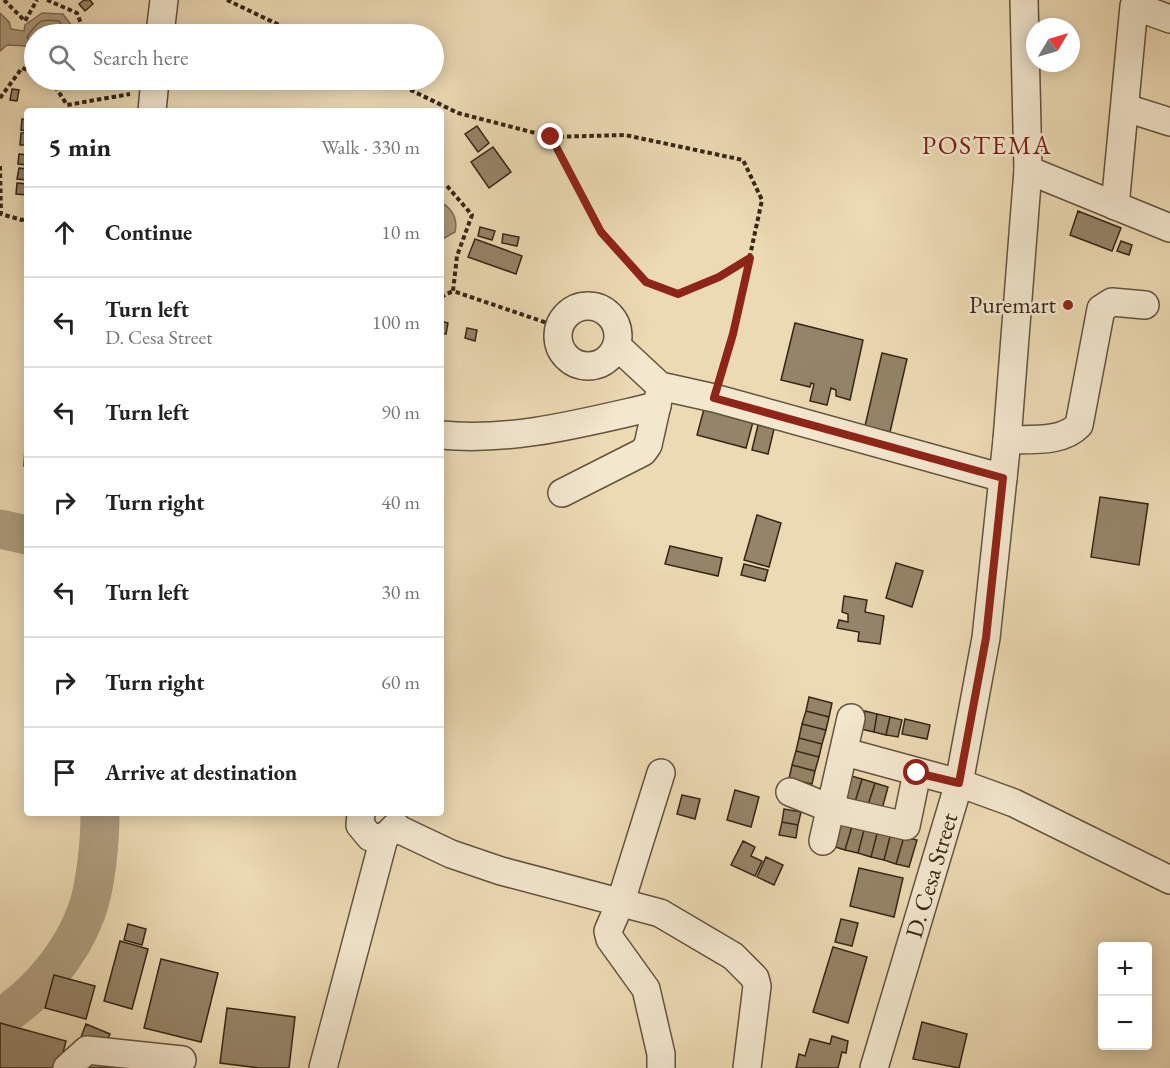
<!DOCTYPE html>
<meta charset="utf-8">
<style>
body{margin:0;font-family:"EB Garamond",serif;background:#f6f6f6;color:#222}
.controls{position:absolute;right:18px;bottom:18px;display:grid;overflow:hidden;border-radius:6px;box-shadow:0 3px 15px #0003}
.controls button{width:54px;height:54px;display:grid;place-items:center;padding:0;border:0;border-bottom:2px solid #e0e0e0;background:#fff;color:#222;font:30px sans-serif}
.compass{position:absolute;left:1026px;top:18px;width:54px;height:54px;border-radius:50%;background:#fff;box-shadow:0 3px 15px #0003;rotate:52deg}
.stop{position:absolute;width:18px;height:18px;margin:-14px;border:4px solid #8f2418;border-radius:50%;background:#fff}
.stop.end{background:#8f2418;border-color:#fff;box-shadow:0 2px 6px #0008}
.list{margin:0;padding:0;list-style:none}
h2{display:flex;justify-content:space-between;align-items:center;height:78px;margin:0;padding:0 24px;font-size:26px}
h2 small{font-size:20px;font-weight:400;color:#767676}
.list li{display:grid;grid-template-columns:39px 1fr auto;gap:18px;align-items:center;box-sizing:border-box;height:90px;padding:0 24px;border-top:2px solid #e0e0e0}
.list b{display:block;font-size:22px;white-space:nowrap}
.list p{margin:0;font-size:20px;white-space:nowrap;color:#767676}
.list em{font-size:20px;font-style:normal;color:#767676}
.icon{flex:none;width:33px;height:33px;fill:none;stroke:currentColor;stroke-width:2;stroke-linecap:round;stroke-linejoin:round}
.map{position:relative;flex:none;width:1170px;height:1068px;overflow:hidden}
.search{position:absolute;background:#fff;box-shadow:0 3px 15px #0003;left:24px;top:24px;width:420px;height:66px;display:flex;align-items:center;gap:15px;box-sizing:border-box;padding:0 21px;border-radius:33px;color:#767676;font-size:22px}
.panel{position:absolute;background:#fff;box-shadow:0 3px 15px #0003;left:24px;top:108px;width:420px;height:708px;border-radius:6px}
.map>svg:first-child{display:block}
.water{fill:#ae9d7e;stroke:#7e6d54;stroke-width:1.5}
.lines{fill:none;stroke-linecap:round;stroke-linejoin:round}
.shore{stroke:#72624a;stroke-width:1.5}
.river{stroke:#ae9d7e;stroke-width:39}
.building{fill:#958468;stroke:#362615;stroke-width:1.5}
.minor-casing{stroke:#64533d;stroke-width:30}
.path{stroke:#362615;stroke-width:4;stroke-dasharray:4.5 3;stroke-linecap:butt}
.minor{stroke:#f3e7ce;stroke-width:27}
.route{stroke:#8f2418;stroke-width:8}
.poi-dot{fill:#8f2418;stroke:#f3e7ce;stroke-width:2}
.labels{text-anchor:middle;stroke-width:5;stroke-linejoin:round;paint-order:stroke}
.poi-label{font-size:24px;fill:#362615;stroke:#f3e7ce;text-anchor:end}
.street-label{font-size:24px;fill:#362615;stroke:#f3e7ce}
.neighbourhood-label{font-size:26px;letter-spacing:1.5px;fill:#7a1f14;stroke:#f3e7ce}
</style>
<div class="map">
<svg width="1170" height="1068" viewBox="0 0 1170 1068">
<rect width="100%" height="100%" fill="#ecdab4"/>
<filter id="stains"><feTurbulence type="fractalNoise" baseFrequency=".00333" numOctaves="4"/><feColorMatrix values="0 0 0 0 .2 0 0 0 0 .09 0 0 0 0 .02 0 0 0 .5 -.17"/></filter>
<radialGradient id="worn" r=".72"><stop offset=".6" stop-color="#630" stop-opacity="0"/><stop offset="1" stop-color="#630" stop-opacity=".3"/></radialGradient>
<!-- water -->
<path class="water" d="M0 13 9 22 11 29 24 31 25 25 42 13 63 14 74 29 73 34H34V56L26 46 7 45 0 51Z
M441 202C452 209 458 219 455 232L441 240Z"/>
<g class="lines">
<!-- shore -->
<path class="shore" d="M34 46 27 37C38 22 39 18 59 21L68 34"/>
<!-- river -->
<path class="river" d="M0 529 27 535
M0 1018C37 995 71 954 86 913 96 887 100 841 100 813"/>
</g>
<!-- building -->
<path class="building" d="M84 0H90L93 4 85 11 79 4Z
M12 89 19 90 17 101 10 100Z
M22 119 27 120V131L21 130Z
M477 126 489 143 478 152 465 134Z
M21 133H27V145H20Z
M493 147 511 172 489 188 471 162Z
M19 154 27 155V165L18 164Z
M19 168 27 169V180L17 179Z
M17 183 27 184V195L16 194Z
M1078 211 1121 228 1112 251 1070 235Z
M480 227 495 231 492 240 478 236Z
M503 234 519 237 517 246 502 243Z
M475 239 522 256 516 274 468 257Z
M1121 241 1132 245 1129 255 1117 251Z
M441 321 448 323 446 334 441 333Z
M795 323 863 340 850 400 836 396V390L831 388 827 405 810 401 814 384 811 383 810 387 781 380Z
M467 328 477 330 475 341 465 338Z
M882 353 907 359 890 432 865 426Z
M704 409 753 422 746 448 697 435Z
M758 425 774 429 768 454 752 450Z
M26 432H27V466H24Z
M1100 497 1148 504 1139 565 1091 557Z
M757 515 781 523 769 567 744 560Z
M670 546 722 558 718 576 665 564Z
M896 563 923 571 912 607 886 598Z
M744 564 768 570 765 581 741 575Z
M844 596 867 600 865 612 884 616 880 644 858 641 859 632 837 628 839 620 848 622V614L842 612Z
M809 697 832 703 829 717 806 711Z
M806 711 829 717 826 730 802 724Z
M865 711 877 714 874 732 861 729Z
M877 714 890 717 886 735 874 732Z
M890 717 902 720 898 737 886 735Z
M905 719 930 725 927 739 902 734Z
M802 724 826 730 822 744 799 738Z
M799 738 822 744 819 757 796 751Z
M796 751 819 757 815 771 792 765Z
M792 765 815 771 812 784 789 779Z
M848 775 862 779 855 802 842 797Z
M862 779 875 783 868 805 855 802Z
M875 783 888 787 882 809 868 805Z
M735 790 759 797 751 827 727 820Z
M682 795 700 799 695 819 677 814Z
M784 809 801 812 798 825 782 822Z
M840 819 853 823 845 850 832 846Z
M782 822 798 825 796 838 779 835Z
M853 823 865 826 858 853 845 850Z
M865 826 878 830 871 857 858 853Z
M878 830 891 833 884 860 871 857Z
M891 833 904 837 896 864 884 860Z
M904 837 917 840 909 867 896 864Z
M743 841 755 847 751 856 762 861 755 876 731 865Z
M766 857 783 865 774 885 757 877Z
M859 868 903 878 894 917 850 906Z
M841 919 858 923 852 946 835 942Z
M128 924 146 929 142 945 124 940Z
M120 941 148 949 132 1009 104 1001Z
M833 947 867 957 848 1023 813 1012Z
M161 959 218 973 201 1042 144 1028Z
M54 975 95 986 86 1019 45 1008Z
M227 1008 295 1017 289 1068H259L220 1063Z
M922 1022 967 1034 959 1068 913 1059Z
M0 1023 66 1041 59 1068H0Z
M86 1024 110 1034 105 1046 81 1037Z
M832 1036 848 1041 846 1053 842 1052 838 1068H796L799 1054 805 1056 810 1039 830 1044Z
M85 1056 138 1068H82Z"/>
<g class="lines">
<!-- minor casing -->
<g class="minor-casing">
<g id="minor">
<path d="M160 34 164 0"/>
<path d="M1126 108 1170 122"/>
<path d="M152 111 155 80"/>
<path d="M1028 170 1170 228"/>
<path d="M1115 206 1134 6 1170 19"/>
<circle cx="588" cy="336" r="30"/>
<path d="M617 346 660 386 714 398 1003 478"/>
<path d="M441 435C515 442 585 422 657 406"/>
<path d="M1007 440C1031 439 1062 443 1079 425L1101 309 1112 302 1145 305"/>
<path d="M562 493 643 452 648 445 660 391"/>
<path d="M845 752 959 783 1014 803 1170 880"/>
<path d="M661 773 621 901 608 931 610 939 646 989 661 1054V1068"/>
<path d="M790 792 832 809 906 826 917 773"/>
<path d="M361 813 360 825 370 837 384 838 396 826"/>
<path d="M396 828 451 854 501 871 660 913 733 956 755 978 757 986 747 1068"/>
<path d="M823 841 851 718"/>
<path d="M67 1068 87 1050 182 1060"/>
<path d="M323 1068 384 838"/>
<path id="s1" d="M874 1068 959 783 986 638 1007 440 1028 170 1024 0"/>
</g>
</g>
<!-- path -->
<path class="path" d="M4 0 25 21 37 0
M47 0 77 13 85 34
M227 0 298 34
M51 80 67 105 130 94
M390 80 458 113 551 137 625 135 743 160 762 200 733 334 721 376
M0 98 22 68 34 72
M551 137 601 232 646 282 678 294 719 277 750 258
M0 166 1 214 22 220 27 218
M447 186 472 215 457 256 453 291 559 327
M441 297 453 291"/>
<!-- minor -->
<use href="#minor" class="minor"/>
</g>
<g class="lines">
<!-- route -->
<path class="route" d="M551 137 601 232 646 282 678 294 719 277 750 258 733 334 714 398 1003 478 986 638 959 783 917 773"/>
</g>
<!-- markers -->
<circle class="poi-dot" cx="1068" cy="305" r="6"/>
<g class="labels">
<!-- poi labels -->
<g class="poi-label">
<text x="1056" y="313">Puremart</text>
</g>
<!-- street labels -->
<g class="street-label">
<text dy="8" stroke="none"><textPath href="#s1" startOffset="201">D. Cesa Street</textPath></text>
</g>
<!-- neighbourhood labels -->
<g class="neighbourhood-label">
<text x="987" y="154">POSTEMA</text>
</g>
</g>
<rect width="100%" height="100%" filter="url(#stains)"/>
<rect width="100%" height="100%" fill="url(#worn)"/>
</svg>
<div class="controls">
<button>+</button>
<button>−</button>
</div>
<svg class="compass" viewBox="-18 -18 36 36"><path d="M0-13l5 13h-10z" fill="#e53935"/><path d="M0 13l5-13h-10z" fill="#767676"/></svg>
<div class="stop" style="left:917px;top:773px"></div>
<div class="stop end" style="left:551px;top:137px"></div>
<div class="search"><svg class="icon" aria-label="search" viewBox="0 0 24 24"><circle cx="10" cy="10" r="6"/><path d="M15 15l6 6"/></svg>Search here</div>
<section class="panel">
<h2>5 min<small>Walk · 330 m</small></h2>
<ul class="list">
<li><svg class="icon" aria-label="ahead" viewBox="0 0 24 24"><path d="M12 20V5M6 11l6-6 6 6"/></svg><div><b>Continue</b></div><em>10 m</em></li>
<li><svg class="icon" aria-label="left" viewBox="0 0 24 24"><path d="M17 20v-9H6M10 6l-5 5 5 5"/></svg><div><b>Turn left</b><p>D. Cesa Street</p></div><em>100 m</em></li>
<li><svg class="icon" aria-label="left" viewBox="0 0 24 24"><path d="M17 20v-9H6M10 6l-5 5 5 5"/></svg><div><b>Turn left</b></div><em>90 m</em></li>
<li><svg class="icon" aria-label="right" viewBox="0 0 24 24"><path d="M7 20v-9h11M14 6l5 5-5 5"/></svg><div><b>Turn right</b></div><em>40 m</em></li>
<li><svg class="icon" aria-label="left" viewBox="0 0 24 24"><path d="M17 20v-9H6M10 6l-5 5 5 5"/></svg><div><b>Turn left</b></div><em>30 m</em></li>
<li><svg class="icon" aria-label="right" viewBox="0 0 24 24"><path d="M7 20v-9h11M14 6l5 5-5 5"/></svg><div><b>Turn right</b></div><em>60 m</em></li>
<li><svg class="icon" aria-label="arrive" viewBox="0 0 24 24"><path d="M6 21V4h12l-3 4 3 4H6"/></svg><div><b>Arrive at destination</b></div></li>
</ul>
</section>
</div>
